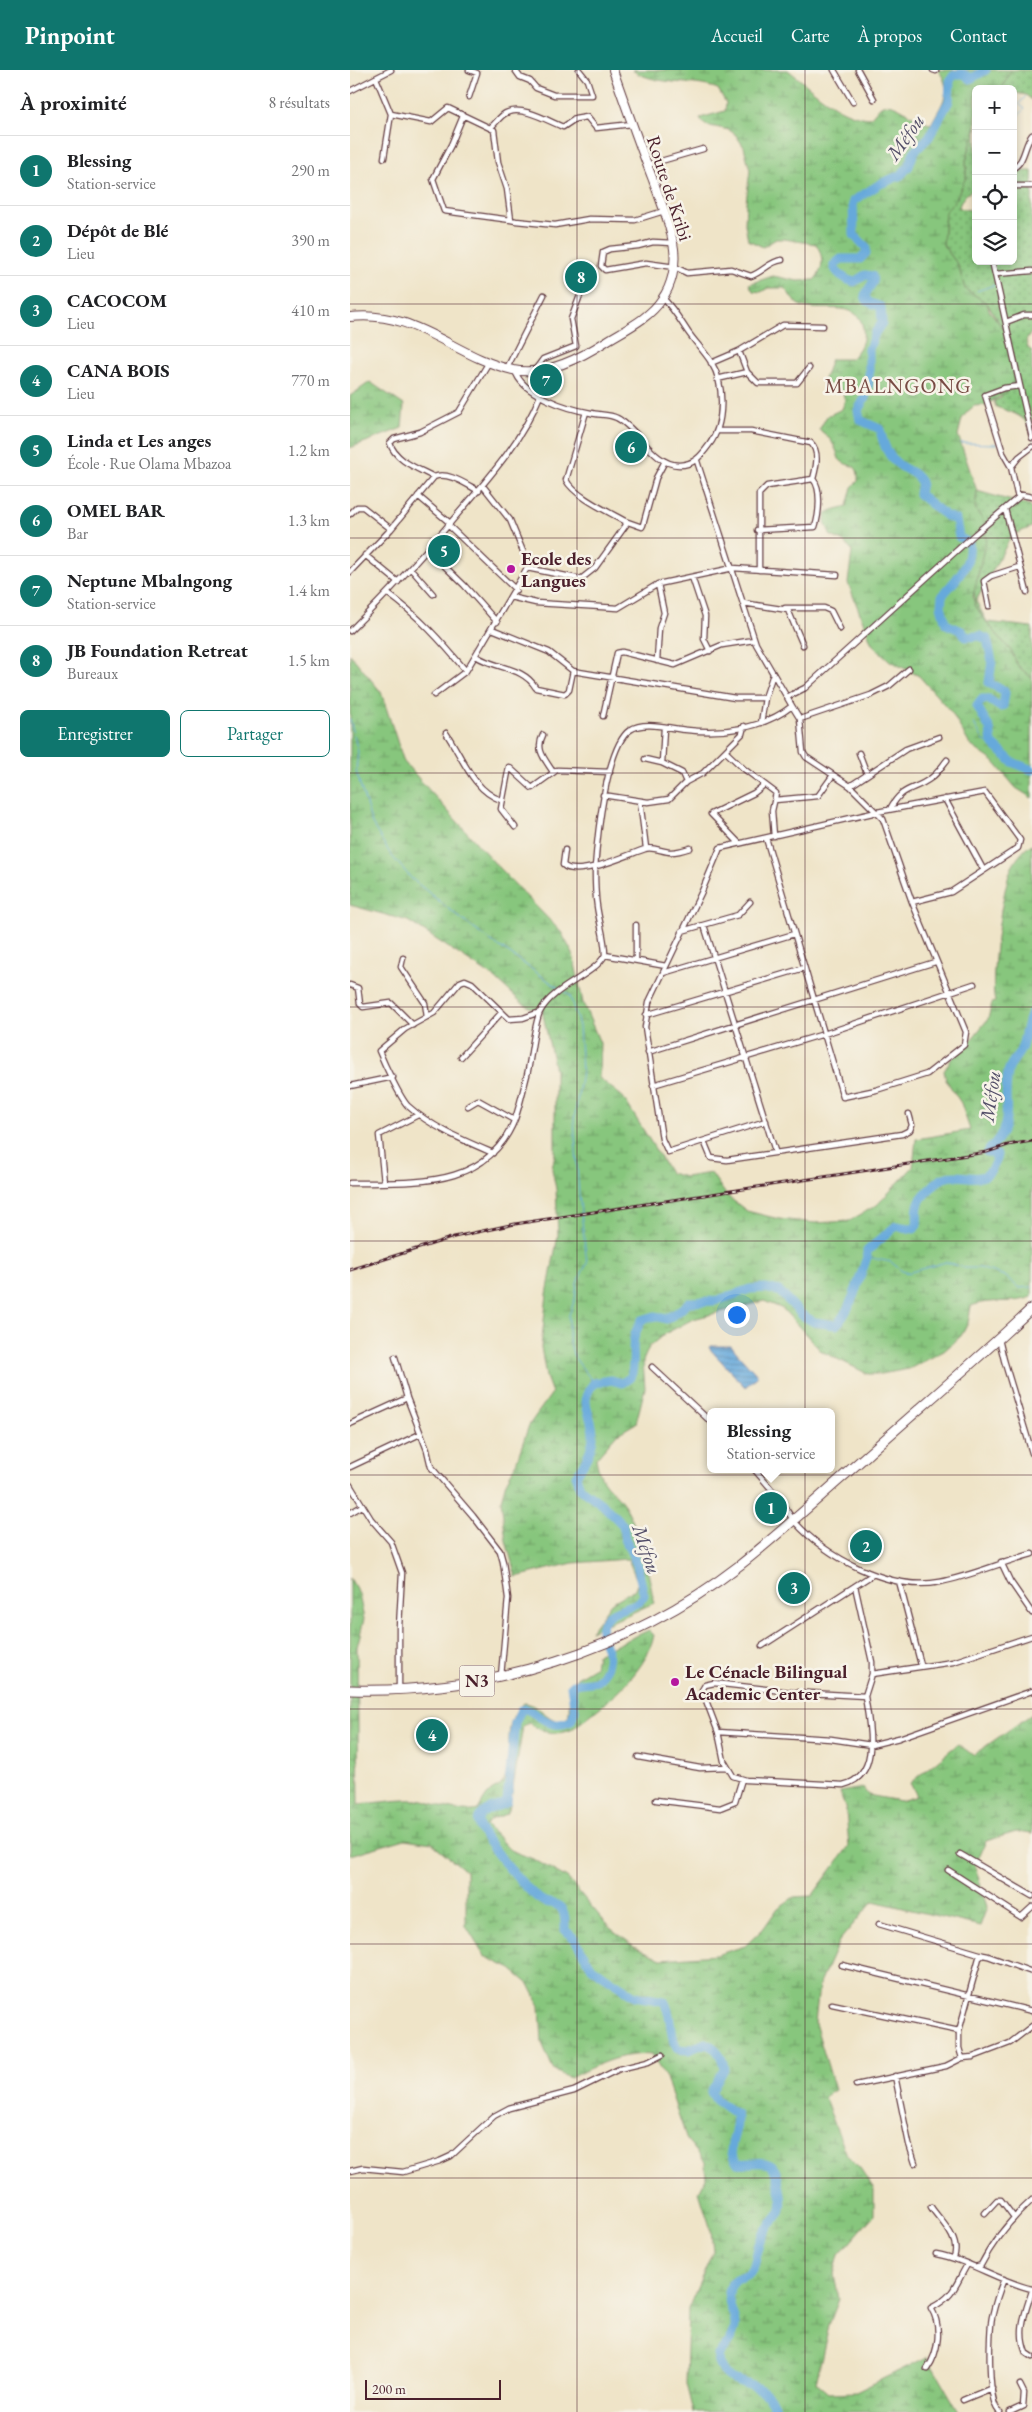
<!DOCTYPE html>
<html lang="fr">
<meta charset="utf-8">
<style>
body{margin:0;font-family:"EB Garamond",serif;background:#f2f2f2;color:#202124}
.controls{position:absolute;right:15px;top:15px;display:grid;overflow:hidden;border-radius:8px;box-shadow:0 2px 8px #0003}
.controls button{width:45px;height:45px;display:grid;place-items:center;padding:0;border:0;border-bottom:1px solid #e0e0e0;background:#fff;color:#202124;font:25px sans-serif}
.scale{position:absolute;left:15px;bottom:12px;width:136px;box-sizing:border-box;padding-left:5px;border:2px solid #4a1f2b;border-top:0;font-size:14px;line-height:18px;white-space:nowrap;color:#4a1f2b;-webkit-text-stroke:4px #f7f3e8;paint-order:stroke}
.you{position:absolute;left:386px;top:1244px;width:18px;height:18px;margin:-12px;border:4px solid #fff;border-radius:50%;background:#1a73e8;box-shadow:0 0 0 8px #1a73e833}
.badge{display:grid;place-items:center;width:32px;height:32px;border-radius:50%;background:#0f766e;color:#fff;font-size:16px;font-weight:700}
.pin{position:absolute;translate:-50% -50%;border:2px solid #fff;box-shadow:0 1px 5px #0006}
.popup{position:absolute;left:357px;top:1338px;width:128px;height:65px;box-sizing:border-box;display:grid;place-content:center;border-radius:8px;background:#fff;filter:drop-shadow(0 1px 4px #0005);font-size:16px;white-space:nowrap;color:#757577}
.popup b{font-size:19px;color:#202124}
.popup::after{content:'';position:absolute;left:50%;top:100%;margin-left:-10px;border:10px solid transparent;border-top-color:#fff}
.list{margin:0;padding:0;list-style:none}
h2{display:flex;justify-content:space-between;align-items:center;height:65px;margin:0;padding:0 20px;font-size:21px}
h2 small{font-size:16px;font-weight:400;color:#757577}
.list li{display:grid;grid-template-columns:32px 1fr auto;gap:15px;align-items:center;box-sizing:border-box;height:70px;padding:0 20px;border-top:1px solid #e0e0e0}
.list b{display:block;font-size:19px;white-space:nowrap}
.list p{margin:0;font-size:16px;white-space:nowrap;color:#757577}
.list em{font-size:16px;font-style:normal;color:#757577}
.actions{display:flex;gap:10px;padding:15px 20px}
.actions a{flex:1;padding:11px 0;border:1px solid #0f766e;border-radius:8px;text-align:center;font-size:18px;color:#0f766e}
.actions .main{background:#0f766e;color:#fff}
.icon{flex:none;width:28px;height:28px;fill:none;stroke:currentColor;stroke-width:2;stroke-linecap:round;stroke-linejoin:round}
.map{position:relative;flex:none;width:682px;height:2342px;overflow:hidden}
header{display:flex;align-items:center;gap:30px;box-sizing:border-box;height:70px;padding:0 25px;background:#0f766e;color:#fff}
header strong{font-size:24px}
nav{display:flex;gap:28px;margin-inline-start:auto;font-size:18px}
main{display:flex}
aside{flex:1;background:#fff}
.map>svg:first-child{display:block}
.grass{fill:url(#grass-dots);stroke:#687254}
.wetland{fill:url(#wetland-marsh);stroke:#687254}
.water{fill:url(#water-rules);stroke:#586483}
.lines{fill:none;stroke-linecap:round;stroke-linejoin:round}
.stream{stroke:#66a9db;stroke-width:1}
.river{stroke:#66a9db;stroke-width:9}
.street-casing{stroke:#633d43;stroke-width:7}
.primary-casing{stroke:#633d43;stroke-width:10}
.highway-casing{stroke:#633d43;stroke-width:11}
.street{stroke:#fff;stroke-width:4.5}
.primary{stroke:#fff;stroke-width:8}
.highway{stroke:#fff;stroke-width:9}
.rail-casing{stroke:#4a1f2b;stroke-width:3}
.rail{stroke:#f7f3e8;stroke-width:1;stroke-dasharray:4;stroke-linecap:butt}
.grid{fill:none;stroke:#4a1f2b;stroke-width:1;stroke-opacity:0.55}
.poi-dot{fill:#b5179e;stroke:#f7f3e8;stroke-width:2}
.labels{text-anchor:middle;stroke-width:5;stroke-linejoin:round;paint-order:stroke}
.shield{fill:#f7f3e8;stroke:#7e5f64;stroke-width:1}
.shield-label{font-size:18px;font-weight:bold;fill:#4a1f2b}
.street-label{font-size:19px;fill:#4a1f2b;stroke:#f7f3e8}
.poi-label{font-size:19px;font-weight:bold;fill:#4a1f2b;stroke:#f7f3e8;text-anchor:start}
.water-label{font-size:20px;font-style:italic;fill:#544f69;stroke:#f7f3e8}
.quarter-label{font-size:21px;letter-spacing:1px;fill:#784b44;stroke:#f7f3e8}
</style>
<header>
<strong>Pinpoint</strong>
<nav><a>Accueil</a><a>Carte</a><a>À propos</a><a>Contact</a></nav>
</header>
<main>
<aside>
<h2>À proximité<small>8 résultats</small></h2>
<ul class="list">
<li><span class="badge">1</span><div><b>Blessing</b><p>Station-service</p></div><em>290 m</em></li>
<li><span class="badge">2</span><div><b>Dépôt de Blé</b><p>Lieu</p></div><em>390 m</em></li>
<li><span class="badge">3</span><div><b>CACOCOM</b><p>Lieu</p></div><em>410 m</em></li>
<li><span class="badge">4</span><div><b>CANA BOIS</b><p>Lieu</p></div><em>770 m</em></li>
<li><span class="badge">5</span><div><b>Linda et Les anges</b><p>École · Rue Olama Mbazoa</p></div><em>1.2 km</em></li>
<li><span class="badge">6</span><div><b>OMEL BAR</b><p>Bar</p></div><em>1.3 km</em></li>
<li><span class="badge">7</span><div><b>Neptune Mbalngong</b><p>Station-service</p></div><em>1.4 km</em></li>
<li><span class="badge">8</span><div><b>JB Foundation Retreat</b><p>Bureaux</p></div><em>1.5 km</em></li>
</ul>
<div class="actions"><a class="main">Enregistrer</a><a>Partager</a></div>
</aside>
<div class="map">
<svg width="682" height="2342" viewBox="0 0 682 2342">
<defs>
<pattern id="grass-dots" width="8" height="8" patternUnits="userSpaceOnUse" patternTransform="scale(1.25)"><rect width="8" height="8" fill="#87c67d"/><path d="M2 2h.1M6 6h.1" fill="none" stroke="#70a067" stroke-width="1.8" stroke-linecap="round"/></pattern>
<pattern id="wetland-marsh" width="20" height="14" patternUnits="userSpaceOnUse" patternTransform="scale(1.25)"><rect width="20" height="14" fill="#87c67d"/><path d="M1 5h8M5 5V1M11 12h8M15 12V8" fill="none" stroke="#70a067"/></pattern>
<pattern id="water-rules" width="6" height="5" patternUnits="userSpaceOnUse" patternTransform="scale(1.25)"><rect width="6" height="5" fill="#66a9db"/><path d="M0 2.5h6" fill="none" stroke="#5689b2"/></pattern>
</defs>
<rect width="100%" height="100%" fill="#f7f3e8"/>
<filter id="ink" filterUnits="userSpaceOnUse"><feTurbulence type="fractalNoise" baseFrequency=".02" numOctaves="2"/><feDisplacementMap in="SourceGraphic" scale="10" xChannelSelector="R" yChannelSelector="G"/><feConvolveMatrix kernelMatrix="1 2 1 2 8 2 1 2 1" color-interpolation-filters="sRGB"/></filter>
<filter id="wash" filterUnits="userSpaceOnUse"><feTurbulence type="fractalNoise" baseFrequency=".0096" numOctaves="4" result="noise"/><feDisplacementMap in="SourceGraphic" scale="20" xChannelSelector="R" yChannelSelector="G"/><feGaussianBlur stdDeviation="1.12" result="paint"/><feColorMatrix in="noise" values="0 0 0 0 0 0 0 0 0 0 0 0 0 0 0 0 0 1.4 0 .05"/><feComposite in="paint" operator="in"/></filter>
<g filter="url(#wash)">
<rect width="100%" height="100%" fill="#efe4c8"/>
<!-- grass -->
<path class="grass" d="M661 0H682V30L676 25 666 23 663 26V19H651Z
M626 56V120C618 120 610 130 609 138L626 141V191H663V101H682V261L676 271 678 278 682 281V366C678 346 664 343 646 337L644 331 651 328 664 295 659 269 637 233 615 219 608 195 593 175 595 142 606 129 616 107V90Z
M627 421 680 436 682 440V457L662 465 626 531 637 552 682 557V608L668 596 661 581 634 549 625 535 624 519 629 502 634 452 625 438Z"/>
<!-- wetland -->
<path class="wetland" d="M282 0H438C463 19 486 45 519 48 525 45 527 37 533 35 547 30 566 53 581 54 592 33 604 21 588 0H661L651 19H626V56L616 90V107L606 129 595 142 593 175 608 195 615 219 637 233 639 240 658 265 664 295 663 311 657 322 636 335 624 336 617 342 612 349 608 365 627 421 625 438 634 452 636 469 623 527 625 535 634 549 661 581 668 596 682 608V728L666 718 643 691 620 675 602 643 569 606 540 591 522 574 498 513 502 481 494 472 480 465C479 460 475 454 475 450 474 439 490 439 497 436L502 417 508 411C509 390 499 400 489 389 486 377 480 366 469 360L477 346 492 339 495 331 492 320 473 312 481 289H501C510 279 515 272 513 258 508 227 469 245 449 235 442 231 440 223 434 218H418L411 222 403 221 399 214 423 206 448 211 464 210C474 200 474 186 466 174L434 169H426L413 177 398 170 395 154 396 132 400 100 394 77 385 64 379 60 355 55 350 48 375 41 376 33 368 19C341 9 308 17 282 0Z
M20 312 54 335 52 358 0 378V326Z
M0 584 31 622 54 692 149 798 211 862 223 884 233 933 250 973 249 1008 273 1027 320 1103 335 1107 361 1103 377 1126 397 1141 429 1149 465 1153 499 1151 527 1135 563 1097 566 1069 620 1060 611 1033 596 1010 594 1001 602 988 617 975 638 949 642 933 645 932C639 911 652 817 662 797 667 788 673 780 682 774V1227C662 1235 641 1228 621 1236L618 1253 611 1266 594 1281 559 1299 531 1304H518L471 1281 433 1239 414 1231 343 1249 313 1265 299 1277 293 1291 295 1318 286 1353 266 1365 246 1388C250 1417 262 1416 275 1436 289 1458 300 1508 304 1533L241 1561 261 1533 284 1520 288 1513 278 1489 223 1493 166 1507 156 1471 151 1430 156 1412 165 1396 179 1355 202 1323 196 1307 191 1277 197 1224 208 1165 206 1119 202 1099 205 1083V1000L192 940H185L171 932 145 908 58 851 0 835Z
M0 1508 9 1524 14 1549 7 1577 9 1734C28 1733 49 1729 68 1730 88 1733 108 1745 128 1740 132 1733 135 1726 141 1721 144 1719 149 1717 151 1715 168 1694 147 1653 174 1633 193 1634 202 1660 218 1647L219 1642 220 1612 245 1597 247 1584 299 1560 304 1565C297 1604 251 1637 221 1660 206 1666 192 1662 179 1653L173 1656 160 1736 156 1744 140 1750 136 1755 160 1780 183 1789 217 1808 260 1858 284 1876 311 1889 366 1885 395 1876 413 1859 428 1838 444 1827 462 1826 499 1776 496 1741 490 1722 513 1718 518 1725 550 1731 567 1726 560 1713 608 1674 623 1685 682 1644V1764L666 1762 636 1771 625 1796 637 1837 630 1856 523 1831 489 1871 469 1916 465 1953 485 2020 474 2027 497 2085 510 2098 524 2119V2145L489 2185 484 2204 489 2229 479 2255 466 2312 479 2323 506 2322 577 2287 609 2342H343L336 2314 338 2239 363 2181 361 2160 349 2122 356 2108 355 2092 337 2070 316 2008 301 1985C271 1982 246 1995 220 2008L204 2001 192 1973 190 1936 179 1914 161 1899 134 1886 116 1856V1801L82 1773 55 1769 0 1785Z"/>
<!-- water -->
<path class="water" d="M360 1276H381L408 1306 395 1317 359 1278Z"/>
<g class="lines">
<!-- stream -->
<path class="stream" d="M666 47 675 39 669 34 675 27
M627 221 644 215
M611 373 647 374
M0 649 8 682 6 701 22 754 41 785 62 809 120 856 210 919
M623 652 634 671 638 673
M214 921 220 926 229 956 232 1001 224 1050 229 1125 237 1193 227 1213 225 1229 219 1245V1270L224 1287 244 1313
M517 1187 541 1192 552 1201 557 1203 596 1192 614 1198H630L655 1206 669 1218 682 1217"/>
<!-- river -->
<path class="river" d="M636 0 620 9C614 2 610 3 603 6L600 11 599 31 579 67 564 82 559 96 551 105 530 114 503 131 504 165 516 177V183L510 189H491L484 195C485 203 496 210 504 212L515 205 522 206 523 212 515 225C517 235 524 233 531 237L532 253 525 263 519 279V313L515 328 508 340 510 350 530 359C533 374 538 388 552 397 560 402 566 403 571 412L569 424 596 446 606 450 609 467 619 473C622 496 605 510 592 526L591 536 596 554 612 561 616 567 630 566 637 569 642 591 639 613 654 621 655 623 653 636 650 637 638 629H632L627 636 640 659 642 673 662 692 682 700
M420 2342 425 2337C414 2304 370 2323 368 2285 404 2250 370 2241 381 2215 386 2205 397 2208 402 2200 407 2192 406 2180 410 2171 422 2142 438 2154 429 2114 428 2107 427 2101 422 2096 414 2089 399 2095 388 2093 372 2078 391 2062 386 2044L366 2030 361 2022 374 1999C373 1987 367 1978 356 1973L338 1980 328 1979C318 1965 323 1945 314 1931L285 1926 242 1898 224 1868 215 1860C215 1853 216 1844 211 1838 205 1831 198 1835 191 1830 178 1822 137 1774 131 1760 128 1756 127 1750 130 1746 136 1737 149 1738 157 1732L165 1653 171 1640 176 1639C195 1648 200 1660 221 1651L225 1640 221 1616 223 1614 248 1611C273 1580 244 1575 253 1553 261 1535 288 1540 294 1525L287 1495 275 1469 273 1455 253 1435 230 1418 226 1406C233 1395 242 1381 243 1367 244 1343 226 1334 244 1313L261 1310 272 1313 281 1307C288 1282 276 1275 292 1250L305 1246 316 1249 328 1242 339 1232 365 1231 400 1219 415 1218 429 1221 452 1245 464 1252 486 1255C501 1241 510 1206 517 1187V1181L546 1156 564 1159 567 1155C568 1148 566 1140 569 1133 571 1127 577 1122 581 1118 606 1087 636 1131 647 1085L637 1082C668 1052 651 1038 658 1003 659 993 667 988 671 979 676 967 675 954 682 942"/>
</g>
</g>
<g filter="url(#ink)">
<g class="lines">
<!-- street casing -->
<g class="street-casing">
<path id="street" d="M119 0 127 3 119 27
M165 0 170 7 180 11 186 18 204 25H242L237 10 229 0
M484 0 503 32
M508 0 524 29
M583 0 586 1
M26 8 41 44 34 88
M0 21 41 0
M41 44 81 52 98 38 144 60 148 92 157 119 161 150 166 151 205 155 239 149 285 150 314 141
M113 46 101 75 83 109 94 141 161 150
M141 57C146 53 150 46 156 43 172 35 198 51 213 57L225 49 237 47 246 58 282 54
M297 95 353 79
M663 98C675 92 674 75 682 65
M663 116H682
M323 173 303 172 288 176 260 179 253 182 251 196 255 200 296 193 325 197 337 203 381 199 401 206C413 202 420 191 432 190
M642 191 670 316 654 318 635 325 653 383 661 397
M645 204 682 201
M656 252 674 245H682
M389 281 397 302 408 313H447L459 298
M361 293 389 281 433 255 473 256
M157 298 194 225
M165 300C171 325 219 339 241 343 249 345 260 344 267 348 289 359 303 395 329 395 344 395 351 386 359 375 375 354 375 314 361 292 354 281 345 272 338 262 330 250 323 238 313 228
M185 300 193 289 226 276 221 249 234 215
M367 309 397 302
M670 316 682 368
M367 361H401L461 373C470 382 466 398 463 409
M682 377 669 387 661 397 667 424 682 427
M84 407C69 399 45 391 40 373L44 369 70 362 109 342 139 292
M68 426 100 453
M655 439 677 522
M0 444 7 437H13L41 459
M275 451 292 457 293 455 306 408 315 391
M98 455 166 520
M407 460 465 457C469 445 472 419 463 409
M78 480 114 515 147 552
M15 485 48 512
M177 498 231 509 245 498 276 455 275 451C259 442 224 426 216 410L236 342
M61 499 83 524
M409 500V424L417 416 463 409
M0 502 41 459 84 407C98 401 117 415 129 421
M342 507 355 546 354 569 360 581
M37 523C68 545 92 572 116 601
M160 527 186 533 268 538 308 514 383 498 487 505
M393 533 438 540 453 575
M639 536 634 511 641 506 669 497
M435 538H474L481 541 490 559
M142 559 199 582 223 601
M0 561C35 526 69 490 101 452 135 412 170 375 190 326
M126 586C145 599 173 596 186 618L215 624 219 620 223 601 385 628H415
M307 591 309 558 314 543 308 514
M84 625 116 601 177 498V491L160 450 133 416
M437 627 455 618 625 464 670 426
M253 646 267 583 272 582 325 595 372 575 404 570
M450 649 521 625 539 616 559 599
M411 653 415 628 423 604
M96 663C112 686 123 721 151 730
M193 665C185 680 195 689 203 702
M375 681 394 699 426 723 422 741 424 766
M509 683 517 704
M295 689 312 693 332 703 336 712
M312 693 314 658
M500 716 556 679 589 667
M253 725 298 732 319 729 336 712 353 703 392 664 394 656
M595 729 633 799
M425 730 468 726 483 705
M290 731 296 778
M540 739C553 715 564 721 581 708 587 704 592 696 597 690
M165 757 151 739 159 697 182 718 207 700 260 702
M416 768 493 1027 526 1020 577 1004 614 975 616 962 562 832 533 749 500 716 456 687 453 682 450 649 442 636
M389 773 361 744 404 723 414 715
M215 780 213 795C227 809 279 784 295 779 302 776 313 782 321 782 328 782 334 780 340 778
M286 855V890
M354 855 425 1081
M332 861 388 845 400 832
M255 885 316 896
M53 888 51 897 75 933 77 947
M313 903 444 864
M0 915 8 918 10 934 13 937 41 933 63 955
M296 945 454 898
M298 982 585 892
M111 987 152 942
M303 1015 474 964 624 914
M0 1016 43 1007
M118 1036 128 1030 164 1050
M416 1051 318 1082 312 1069 295 957 299 932 352 821 370 778 527 742 635 722 670 770 668 778 601 822 562 832
M354 1071 361 1088 377 1090 552 1064 560 1060 562 1055 559 1044
M143 1083C115 1071 81 1057 58 1036 50 1028 34 993 29 981L55 959 84 943 110 912 115 910 122 913 159 949 173 948 190 942
M34 1112 29 1065 68 1045
M0 1113C62 1112 137 1120 165 1049 170 1035 173 1020 177 1005 181 989 184 954 190 942 203 916 244 906 255 885 255 868 249 852 247 836 245 824 245 810 245 798 247 769 256 676 280 660 295 650 321 659 337 660 372 664 413 659 442 636L406 574 347 391
M649 1269 654 1290 682 1383
M45 1287 57 1328 77 1380 81 1397 123 1446 150 1481 153 1492 158 1528 151 1606
M302 1297 361 1352
M0 1354 57 1328
M0 1397 70 1364
M404 1399C414 1411 425 1422 433 1435 437 1440 440 1446 444 1451 476 1487 540 1522 590 1512 621 1506 652 1492 682 1484
M0 1415 21 1449 41 1472 52 1503 49 1557V1619
M0 1443 12 1436
M651 1492 660 1511 682 1543
M549 1511 571 1595
M505 1516 522 1592V1604
M412 1576 522 1505
M364 1613 441 1622 515 1626C519 1654 532 1706 493 1715L396 1710 383 1706 374 1691 368 1662 352 1620 355 1615Z
M515 1626 522 1604 603 1592 682 1566
M368 1662 481 1669 521 1675 549 1668 682 1621
M288 1687 350 1698 377 1697
M306 1730 370 1738 385 1732 392 1709
M610 1784 682 1826
M598 1800 671 1847 682 1837
M529 1854 633 1885
M492 1895 682 1941
M482 1934 609 1961
M612 1988 609 1978V1961L629 1888 633 1885 638 1886 682 1902
M545 2006 559 2074 565 2093
M506 2015 596 1996 612 1988 623 1987 660 1973 682 1956
M0 2101 13 2098 53 2102 90 2091 101 2086 144 2046 159 2038 224 2021 269 1999 298 1992 312 1985
M581 2137C590 2151 611 2168 604 2187
M635 2143 647 2130H651L663 2146
M586 2184C619 2190 648 2211 682 2219
M625 2197 631 2195C644 2169 661 2149 682 2130
M682 2221C675 2243 667 2261 676 2283L682 2287
M577 2299C589 2282 592 2256 581 2238 605 2226 605 2215 617 2195
M613 2330 642 2318
M650 2342C637 2335 639 2262 642 2247 645 2234 649 2221 654 2209
M660 2342 673 2336 674 2323 670 2315"/>
</g>
<!-- primary casing -->
<g class="primary-casing">
<path id="primary" d="M0 247C66 239 104 287 163 300 194 306 229 289 255 272 274 260 299 249 312 229 322 215 326 196 324 179 321 156 311 132 303 110 289 74 276 37 263 0"/>
</g>
<!-- highway casing -->
<g class="highway-casing">
<path id="highway" d="M0 1620C139 1624 279 1581 390 1495 433 1461 474 1423 516 1386 571 1337 628 1289 682 1238"/>
</g>
<!-- street -->
<use href="#street" class="street"/>
<!-- primary -->
<use href="#primary" class="primary"/>
<!-- highway -->
<use href="#highway" class="highway"/>
<!-- rail casing -->
<g class="rail-casing">
<path id="rail" d="M0 1200 104 1167 165 1154 637 1082 658 1075 682 1071"/>
</g>
<!-- rail -->
<use href="#rail" class="rail"/>
</g>
</g>
<!-- grid -->
<path class="grid" d="M227 0V2342M455 0V2342M0 234H682M0 468H682M0 703H682M0 937H682M0 1171H682M0 1405H682M0 1639H682M0 1874H682M0 2108H682"/>
<!-- markers -->
<g class="poi-dot">
<circle cx="161" cy="499" r="5"/>
<circle cx="325" cy="1612" r="5"/>
</g>
<g class="labels">
<!-- shield labels -->
<rect class="shield" x="109.5" y="1595.5" width="35" height="31" rx="4"/>
<g class="shield-label">
<text x="127" y="1617">N3</text>
</g>
<!-- street labels -->
<g class="street-label">
<text transform="translate(320 118) rotate(72)" y="7">Route de Kribi</text>
</g>
<!-- poi labels -->
<g class="poi-label">
<text x="171" y="495">Ecole des<tspan x="171" dy="22">Langues</tspan></text>
<text x="335" y="1608">Le Cénacle Bilingual<tspan x="335" dy="22">Academic Center</tspan></text>
</g>
<!-- water labels -->
<g class="water-label">
<text transform="translate(555 67) rotate(-55)" y="7">Méfou</text>
<text transform="translate(640 1026) rotate(-82)" y="7">Méfou</text>
<text transform="translate(297 1479) rotate(71)" y="7">Méfou</text>
</g>
<!-- quarter labels -->
<g class="quarter-label">
<text x="548" y="323">MBALNGONG</text>
</g>
</g>
</svg>
<div class="controls">
<button>+</button>
<button>−</button>
<button><svg class="icon" aria-label="locate" viewBox="0 0 24 24"><circle cx="12" cy="12" r="6"/><path d="M12 2v4M12 18v4M2 12h4M18 12h4"/></svg></button>
<button><svg class="icon" aria-label="layers" viewBox="0 0 24 24"><path d="M12 4l9 5-9 5-9-5zM3 14l9 5 9-5"/></svg></button>
</div>
<div class="scale">200 m</div>
<div class="you"></div>
<div class="pin badge" style="left:421px;top:1438px">1</div>
<div class="popup"><b>Blessing</b>Station-service</div>
<div class="pin badge" style="left:516px;top:1476px">2</div>
<div class="pin badge" style="left:444px;top:1518px">3</div>
<div class="pin badge" style="left:82px;top:1665px">4</div>
<div class="pin badge" style="left:94px;top:481px">5</div>
<div class="pin badge" style="left:281px;top:377px">6</div>
<div class="pin badge" style="left:196px;top:310px">7</div>
<div class="pin badge" style="left:231px;top:207px">8</div>
</div>
</main>
